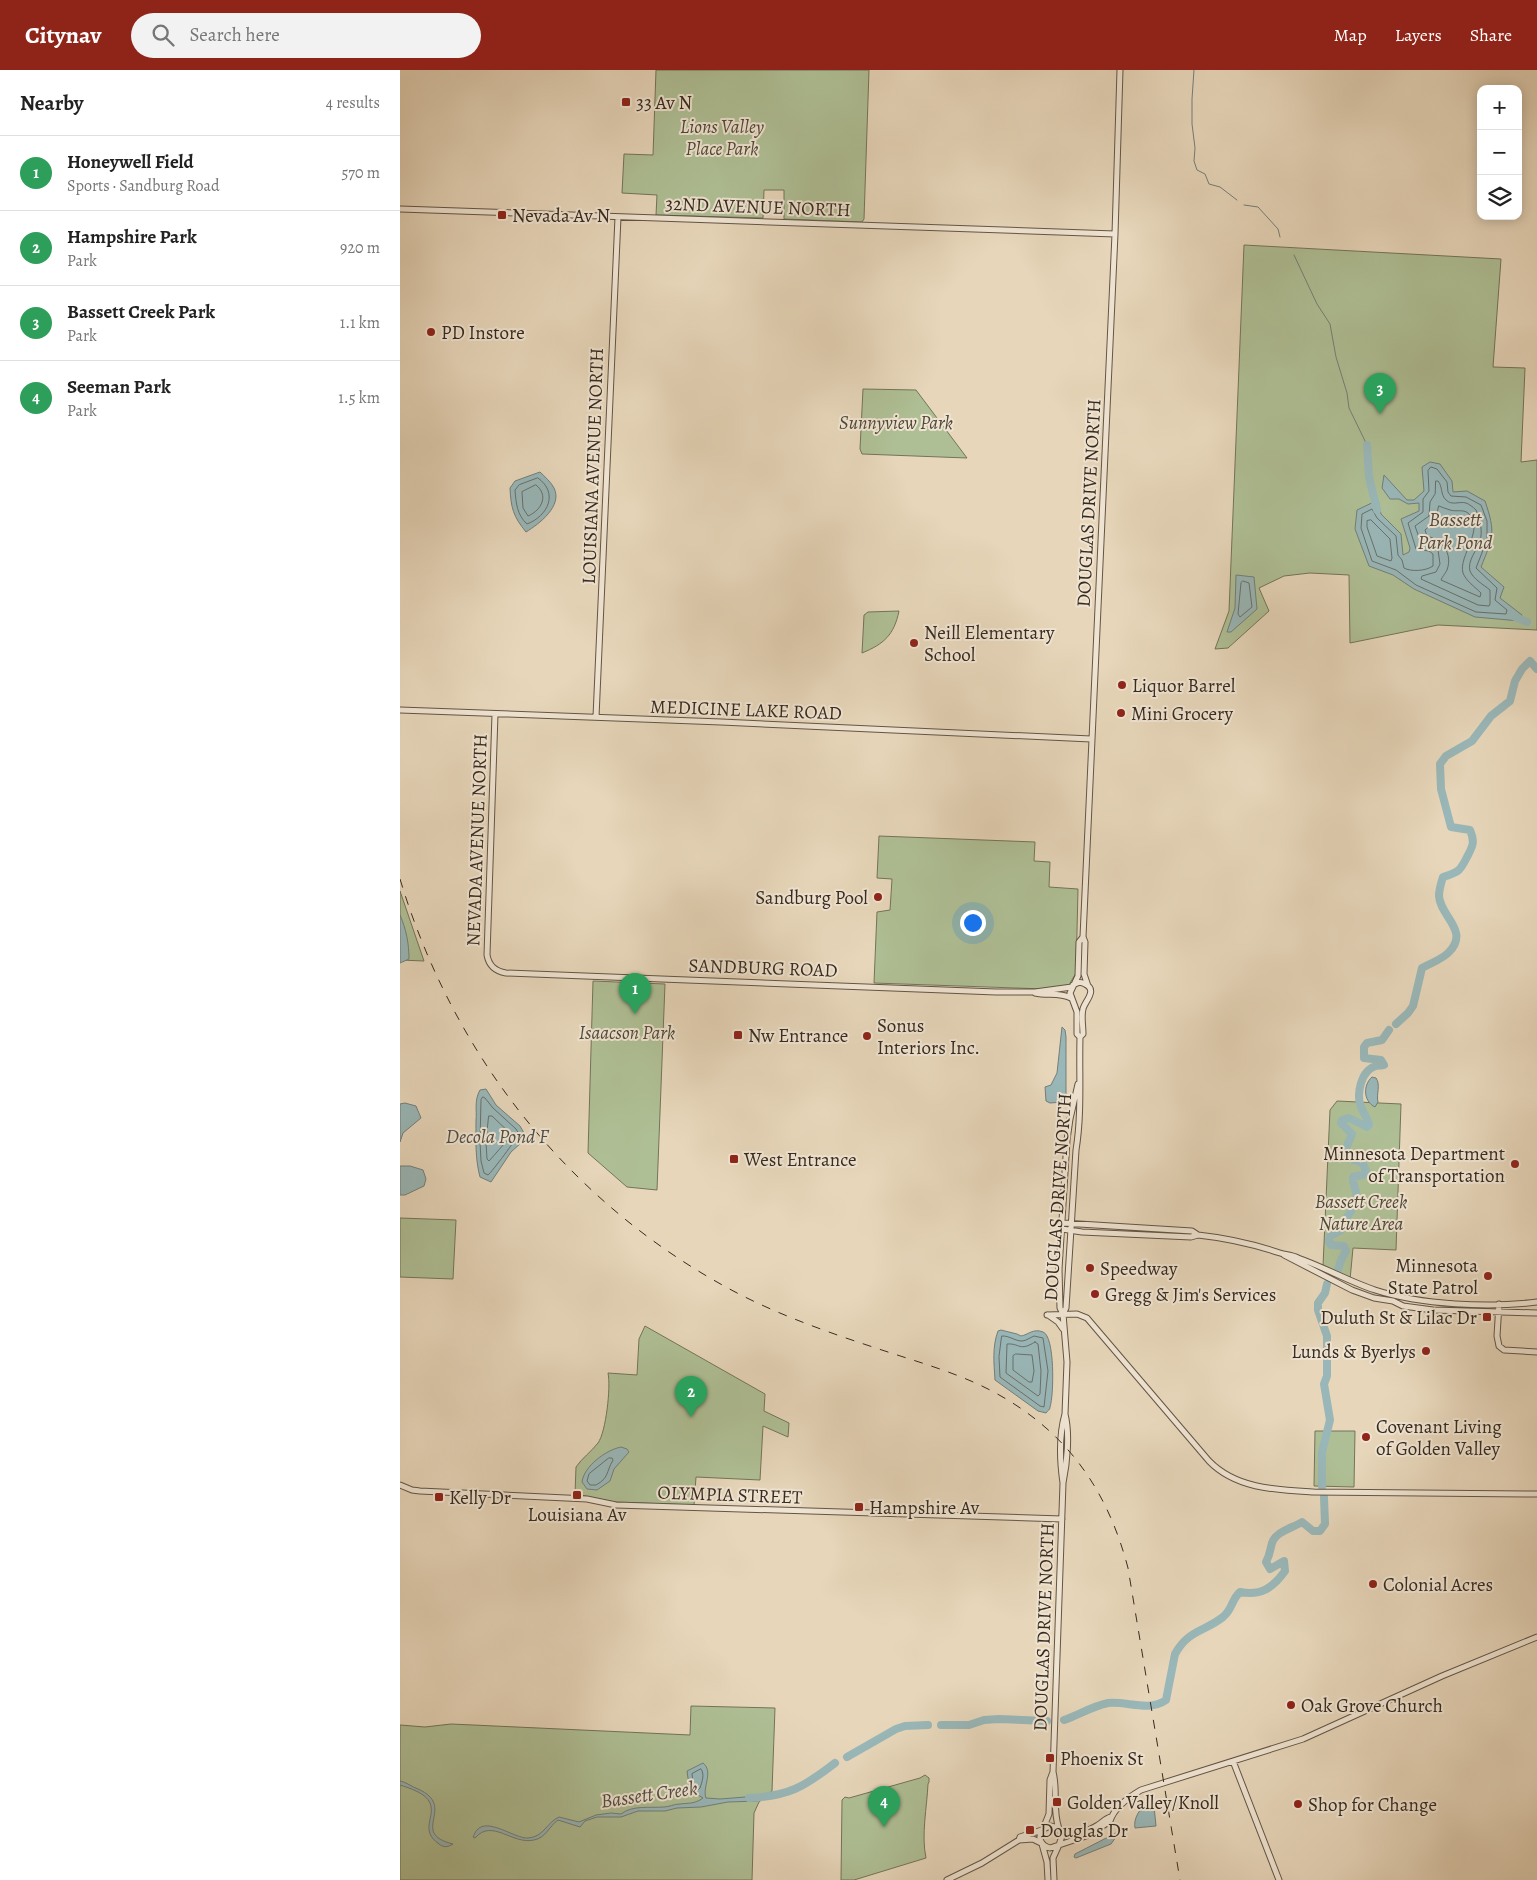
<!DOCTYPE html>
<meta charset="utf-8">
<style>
body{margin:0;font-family:Alegreya,serif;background:#f2f2f2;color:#222}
.controls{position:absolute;right:15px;top:15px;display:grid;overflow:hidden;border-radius:10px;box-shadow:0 2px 12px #0003}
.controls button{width:45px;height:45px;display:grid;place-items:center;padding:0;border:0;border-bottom:1px solid #e0e0e0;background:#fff;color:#222;font:25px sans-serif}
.you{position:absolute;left:572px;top:852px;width:18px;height:18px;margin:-12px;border:4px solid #fff;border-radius:50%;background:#1a73e8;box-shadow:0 0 0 8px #1a73e833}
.badge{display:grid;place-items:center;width:32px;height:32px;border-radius:50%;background:#8f2418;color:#fff;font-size:16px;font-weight:700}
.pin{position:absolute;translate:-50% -41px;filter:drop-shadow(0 1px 2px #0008)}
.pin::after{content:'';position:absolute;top:26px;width:18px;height:15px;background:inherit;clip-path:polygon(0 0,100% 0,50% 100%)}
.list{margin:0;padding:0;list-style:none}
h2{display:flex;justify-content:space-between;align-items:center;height:65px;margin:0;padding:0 20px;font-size:21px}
h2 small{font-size:16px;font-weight:400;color:#767676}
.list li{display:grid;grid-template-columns:32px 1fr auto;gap:15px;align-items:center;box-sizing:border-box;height:75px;padding:0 20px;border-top:1px solid #e0e0e0}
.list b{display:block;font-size:19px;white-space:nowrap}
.list p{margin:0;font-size:16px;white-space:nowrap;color:#767676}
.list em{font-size:16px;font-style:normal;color:#767676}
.icon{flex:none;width:28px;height:28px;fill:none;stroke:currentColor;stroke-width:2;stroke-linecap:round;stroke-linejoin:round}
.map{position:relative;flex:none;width:1137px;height:1810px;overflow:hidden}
header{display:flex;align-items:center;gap:30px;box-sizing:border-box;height:70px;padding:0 25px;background:#8f2418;color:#fff}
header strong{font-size:24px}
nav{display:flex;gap:28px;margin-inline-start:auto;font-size:18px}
.search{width:350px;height:45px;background:#f2f2f2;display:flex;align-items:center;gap:12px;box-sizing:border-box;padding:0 18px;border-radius:28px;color:#767676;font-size:19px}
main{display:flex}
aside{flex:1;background:#fff}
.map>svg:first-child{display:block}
.green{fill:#afbf95;stroke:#73745a}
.water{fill:#99b7b8;stroke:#727f7b}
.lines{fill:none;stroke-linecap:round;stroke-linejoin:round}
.shore{stroke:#68706c;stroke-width:1}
.stream{stroke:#727f7b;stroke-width:1}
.river{stroke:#99b7b8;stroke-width:8}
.tertiary-casing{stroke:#635546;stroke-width:7}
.tertiary{stroke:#efe4d2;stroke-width:5}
.rail{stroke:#372a1f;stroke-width:1;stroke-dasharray:9 9;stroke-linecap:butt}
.poi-dot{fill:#8f2418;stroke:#efe4d2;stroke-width:2}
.labels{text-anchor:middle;stroke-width:4;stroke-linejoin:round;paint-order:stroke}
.poi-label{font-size:19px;fill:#372a1f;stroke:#efe4d2;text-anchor:start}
.park-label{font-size:19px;font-style:italic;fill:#4f4837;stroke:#efe4d2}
.street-label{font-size:19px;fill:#372a1f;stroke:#efe4d2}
.water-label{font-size:20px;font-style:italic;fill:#504d45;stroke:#efe4d2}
</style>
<header>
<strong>Citynav</strong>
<div class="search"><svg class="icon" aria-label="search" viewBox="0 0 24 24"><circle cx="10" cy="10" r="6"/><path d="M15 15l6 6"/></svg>Search here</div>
<nav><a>Map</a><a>Layers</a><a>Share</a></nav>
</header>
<main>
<aside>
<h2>Nearby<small>4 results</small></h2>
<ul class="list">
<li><span class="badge" style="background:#2e9e5b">1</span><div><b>Honeywell Field</b><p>Sports · Sandburg Road</p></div><em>570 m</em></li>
<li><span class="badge" style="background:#2e9e5b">2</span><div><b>Hampshire Park</b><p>Park</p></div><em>920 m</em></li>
<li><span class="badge" style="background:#2e9e5b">3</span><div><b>Bassett Creek Park</b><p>Park</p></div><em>1.1 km</em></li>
<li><span class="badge" style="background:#2e9e5b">4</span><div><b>Seeman Park</b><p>Park</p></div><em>1.5 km</em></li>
</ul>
</aside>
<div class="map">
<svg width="1137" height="1810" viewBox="0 0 1137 1810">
<rect width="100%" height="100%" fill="#e7d6ba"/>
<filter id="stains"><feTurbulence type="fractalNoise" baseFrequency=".004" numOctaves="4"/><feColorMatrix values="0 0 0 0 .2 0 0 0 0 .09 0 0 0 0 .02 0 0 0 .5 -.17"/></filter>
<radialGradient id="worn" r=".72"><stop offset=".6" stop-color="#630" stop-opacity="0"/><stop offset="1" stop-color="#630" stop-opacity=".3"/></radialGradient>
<!-- green -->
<path class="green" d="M256 0H469L464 149 462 152 384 149V120H364L363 148 256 145 257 125 222 123 224 84 253 85Z
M844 175 1101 189 1093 297 1125 298 1121 392 1137 390V560L1038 555 950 573 949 505 910 503 884 506 859 518 869 541 828 578 815 579 829 541Z
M463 319 516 320 567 388 462 384 460 379Z
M499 541C494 565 484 574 462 583L464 545 468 542Z
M479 766 635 772 634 791 650 792 649 817 678 819 676 903 669 915 659 918 644 919 474 913 477 842 490 840 492 809 477 808Z
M0 821 24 891 0 890Z
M193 911 265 914 257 1120 227 1117 188 1083Z
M937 1031 1001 1034 996 1180 953 1178 950 1210 923 1196 930 1040Z
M0 1148 56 1150 53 1209 0 1207Z
M245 1256 365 1324 364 1341 389 1353 388 1367 363 1356 360 1410 296 1407 294 1435 215 1432 175 1424 176 1397C182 1388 191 1382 198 1373 206 1362 211 1317 208 1303L237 1305 239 1269Z
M915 1361H955L954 1417 914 1416Z
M291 1636 375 1638 372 1721 359 1732 354 1743 352 1810H0V1655L25 1657 51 1654 290 1665Z
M525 1705 529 1708V1712L528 1714C527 1737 521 1765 526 1788L454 1810H441L442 1730 445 1727 449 1728 520 1708Z"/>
<!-- water -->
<path class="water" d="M1030 392 1040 394 1052 411 1053 422 1067 421 1085 431C1096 463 1093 467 1081 497L1104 517 1100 528 1122 545 1120 551 1075 547 1014 519 993 505 969 496 955 459 957 440 978 430 981 444 1001 464 1003 485 1009 482 1010 478 1001 449 1019 441V433L1008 434 999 429H990L982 418 984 405 1007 430H1014L1024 421 1022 397Z
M140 402C145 407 151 412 154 418 163 436 139 454 126 462 113 446 111 438 110 418L115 411Z
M836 505 854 507 857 539 831 562H827L835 538Z
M0 845C6 859 9 873 9 889L0 893Z
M662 957 665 960 666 967V1024L663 1032 650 1033 646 1031 645 1017 651 1015 657 1003Z
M972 1007 976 1008C981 1015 976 1024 978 1032L975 1037C963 1031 963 1015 972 1007Z
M86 1019 96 1035 120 1056 124 1063 121 1073 111 1082 91 1112 80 1107C75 1088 76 1071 76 1051 77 1039 74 1031 80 1020Z
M5 1033 16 1036 21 1048 3 1063 0 1072V1034Z
M0 1096H10L23 1100 26 1109 24 1116 5 1125H0Z
M601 1260 617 1264 621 1266C628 1265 633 1258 643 1262 655 1266 654 1325 650 1337 650 1340 648 1340 646 1343L638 1341 595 1310C594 1294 592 1277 598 1261Z
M221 1377 227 1379 229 1382 214 1399 210 1411 197 1420 187 1419 182 1412C184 1396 206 1380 221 1377Z
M303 1693C314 1702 302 1717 306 1728L320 1729 358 1726V1731L328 1732 301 1737 277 1738 265 1741H238L221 1747H197L185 1751 180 1757 158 1750C150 1755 146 1768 134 1770 112 1775 92 1748 75 1768L73 1767C74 1765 75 1762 77 1760 88 1747 115 1769 128 1768 144 1767 147 1752 159 1747L179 1752 196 1745 211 1743 221 1744C232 1735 250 1738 264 1737 269 1737 274 1734 280 1734 288 1733 295 1734 303 1728L298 1725 294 1726 289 1715 287 1701Z
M0 1711C6 1712 12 1717 18 1719 58 1737 8 1763 53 1774 48 1777 44 1778 39 1774 19 1760 36 1747 30 1733 26 1723 9 1718 0 1715Z
M748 1734 754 1736 756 1756 735 1758C733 1749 740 1737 748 1734Z
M716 1763 718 1764 711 1774 676 1788 674 1787 675 1784Z"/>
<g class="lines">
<!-- shore -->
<path class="shore" d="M1031 397 1037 399 1047 412 1048 422 1051 426 1066 427 1081 435 1087 451V470L1076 498 1097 518 1095 530 1107 540 1106 544 1076 542 1016 515 996 500 972 491 961 458 962 444 972 439 977 448 996 466 998 485 1002 490 1004 498C1011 502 1026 501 1033 496V484L1029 481 1016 479 1008 453 1023 442V429L1029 421 1028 401Z
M138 408C159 423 148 446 127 454 117 445 116 433 115 420L119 415Z
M1036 411H1038C1043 417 1040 424 1046 430 1052 436 1059 431 1066 433 1069 434 1073 437 1076 440 1080 449 1083 461 1080 471 1077 480 1067 491 1070 501 1073 509 1084 515 1090 520V534L1089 536 1078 535 1021 509 1022 506 1036 502 1040 494 1038 480 1032 476 1021 473 1015 456 1029 446 1030 432 1035 424Z
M136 415C149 425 142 440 128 446L123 438 122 422Z
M1039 436C1042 437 1046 439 1050 440 1056 442 1063 439 1068 443 1086 458 1058 486 1063 503 1066 511 1075 517 1081 523L1080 527 1041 510C1042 507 1045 504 1047 500 1053 483 1042 470 1027 466L1025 460 1035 451Z
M971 450 990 469 992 488 991 491 977 486 967 457V451Z
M843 511 849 513 852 537 840 547 838 544 841 513Z
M83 1027 85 1028 93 1038 116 1059 119 1064C117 1068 92 1102 88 1105L84 1103 81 1091 80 1072 81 1030Z
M89 1046H92L112 1065 89 1091 87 1089 86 1072Z
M602 1266C610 1265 618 1274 626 1270 629 1269 631 1267 634 1266L643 1268 648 1301 644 1337 640 1336 600 1307 599 1287Z
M635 1272 638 1274 641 1301 640 1324 638 1326 606 1303 607 1274C620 1273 619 1282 635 1272Z
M616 1284 632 1285 634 1301 632 1312H629L613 1300V1286Z
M209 1388H212L213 1390C206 1402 209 1408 196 1415H190L187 1411 189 1404Z
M301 1699C305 1704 302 1712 300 1718L298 1720 293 1713 292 1704Z"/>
<!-- stream -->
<path class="stream" d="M794 0 792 29V54L795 78 794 91 797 100 805 104 809 114 820 117 837 130
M844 135 858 137 878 159 880 167
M894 185 917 234 930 254 936 287 947 323 949 338 967 375"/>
<!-- river -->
<path class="river" d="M967 375 969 407 977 440
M1113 546 1127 552
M996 954 1008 943 1013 936 1022 898C1031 893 1043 889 1049 882 1070 861 1040 846 1039 826 1039 819 1041 813 1043 807 1059 802 1060 801 1067 787 1073 776 1075 772 1070 760L1051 757 1041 719 1040 694 1046 686 1072 671 1091 646 1110 631 1115 611 1122 599 1130 591 1137 599
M938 1200 941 1190 946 1181 944 1176 931 1175 929 1172 930 1166 940 1161C943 1150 952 1142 956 1132 959 1124 952 1115 953 1107L963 1105 966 1101C963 1088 954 1092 945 1087L944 1083 952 1064 941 1053 942 1050 949 1048 967 1057 969 1055C968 1048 963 1043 961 1037 956 1024 961 1000 976 996 979 995 982 996 984 995L981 990 964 988V977L967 973 982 970 989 960
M922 1417V1382L930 1350 924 1314 927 1306V1266L918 1240V1233L925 1223 927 1214
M664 1650C678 1645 693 1636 708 1633 727 1631 749 1642 766 1630L775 1584C788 1560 804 1562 823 1547 833 1539 831 1530 840 1522 861 1526 873 1518 885 1501L884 1491 870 1499 866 1492C870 1485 870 1480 872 1473 876 1461 893 1458 902 1452L913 1461H920L925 1454 924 1427
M541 1655H569L584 1650 599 1649 647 1651
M447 1687 496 1659 505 1656 528 1655
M349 1728C389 1726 404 1717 435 1693"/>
<!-- tertiary casing -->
<g class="tertiary-casing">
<path id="tertiary" d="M0 139 715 164
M0 640 321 652 691 669
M95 644 87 885C89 896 95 901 106 903L596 922H635L672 917
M196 647 218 147
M688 916 684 904 685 872 683 867 715 164 720 0
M635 923C647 926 659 922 671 928
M680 967 677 964V942L670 923 678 906 679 872 683 867
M663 1153 792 1161 798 1165C826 1168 853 1174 880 1183 886 1185 892 1185 898 1188 924 1197 948 1211 975 1220 1021 1235 1089 1238 1137 1232
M662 1159 682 1162 791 1167 798 1165
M884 1185 952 1220 974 1228 993 1231 1003 1236 1033 1240 1137 1243
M1099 1234 1097 1266 1099 1276 1104 1280 1137 1282
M663 1244 666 1238 676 1080C682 1043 679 1005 680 967L683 964C683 956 681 946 683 939 685 931 698 920 685 914 680 911 677 913 673 915
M647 1245 677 1244 687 1248 809 1391C836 1419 877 1420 914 1422L1137 1424
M648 1245 658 1252 663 1259
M665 1344 667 1292 663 1244 660 1238 659 1199 667 1070 670 1049 678 1014
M0 1415 12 1420 20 1421 187 1429 216 1435 662 1449
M833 1691 879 1810
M643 1759 649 1744 650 1710 653 1702
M659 1759C652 1739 658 1721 653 1702L663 1413C660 1392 659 1365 665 1344 670 1364 667 1393 663 1413
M660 1760C672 1766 687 1762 698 1755 703 1752 706 1748 711 1747
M619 1770 633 1769 641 1773
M642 1774 647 1792 648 1810
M659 1775 662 1766 658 1758 651 1756 643 1759C637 1767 640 1775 650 1778L689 1765 710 1751C714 1738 729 1727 741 1720L903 1669 1042 1606 1137 1567
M547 1810 582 1793 619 1770 620 1767 642 1760
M654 1810 653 1788 658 1777"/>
</g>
<!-- tertiary -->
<use href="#tertiary" class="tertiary"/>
<!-- rail -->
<path class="rail" d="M0 809C54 988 172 1137 339 1224 388 1249 439 1266 491 1283 525 1294 559 1304 590 1320 665 1359 707 1418 728 1498L780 1810"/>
</g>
<!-- markers -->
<g class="poi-dot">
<rect x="221" y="27" width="10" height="10" rx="2.5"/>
<rect x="97" y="140" width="10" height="10" rx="2.5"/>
<circle cx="31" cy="262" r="5"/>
<circle cx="514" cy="573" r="5"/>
<circle cx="722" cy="615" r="5"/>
<circle cx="721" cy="643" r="5"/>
<circle cx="478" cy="827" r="5"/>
<rect x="333" y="960" width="10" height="10" rx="2.5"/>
<circle cx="467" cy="966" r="5"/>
<rect x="329" y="1084" width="10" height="10" rx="2.5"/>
<circle cx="1115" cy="1094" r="5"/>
<circle cx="690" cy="1198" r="5"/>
<circle cx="1088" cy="1206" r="5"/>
<circle cx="695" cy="1224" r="5"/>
<rect x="1082" y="1242" width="10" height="10" rx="2.5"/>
<circle cx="1026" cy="1281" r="5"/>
<circle cx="966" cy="1367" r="5"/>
<rect x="172" y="1420" width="10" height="10" rx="2.5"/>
<rect x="34" y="1422" width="10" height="10" rx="2.5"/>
<rect x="454" y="1432" width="10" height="10" rx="2.5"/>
<circle cx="973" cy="1514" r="5"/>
<circle cx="891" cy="1635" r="5"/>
<rect x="645" y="1683" width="10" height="10" rx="2.5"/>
<rect x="652" y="1727" width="10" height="10" rx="2.5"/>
<circle cx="898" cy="1734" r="5"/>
<rect x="625" y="1755" width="10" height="10" rx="2.5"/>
</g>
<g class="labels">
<!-- poi labels -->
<g class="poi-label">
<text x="236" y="39">33 Av N</text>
<text x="112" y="152">Nevada Av N</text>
<text x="41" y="269">PD Instore</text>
<text x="524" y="569">Neill Elementary<tspan x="524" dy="22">School</tspan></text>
<text x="732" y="622">Liquor Barrel</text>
<text x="731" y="650">Mini Grocery</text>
<text x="468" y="834" text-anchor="end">Sandburg Pool</text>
<text x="477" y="962">Sonus<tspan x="477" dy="22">Interiors Inc.</tspan></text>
<text x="348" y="972">Nw Entrance</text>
<text x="1105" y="1090" text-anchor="end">Minnesota Department<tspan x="1105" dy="22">of Transportation</tspan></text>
<text x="344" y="1096">West Entrance</text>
<text x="1078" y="1202" text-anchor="end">Minnesota<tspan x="1078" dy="22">State Patrol</tspan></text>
<text x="700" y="1205">Speedway</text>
<text x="705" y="1231">Gregg &amp; Jim's Services</text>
<text x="1077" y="1254" text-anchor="end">Duluth St &amp; Lilac Dr</text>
<text x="1016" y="1288" text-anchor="end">Lunds &amp; Byerlys</text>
<text x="976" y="1363">Covenant Living<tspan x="976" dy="22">of Golden Valley</tspan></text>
<text x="49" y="1434">Kelly Dr</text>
<text x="469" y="1444">Hampshire Av</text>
<text x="177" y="1451" text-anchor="middle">Louisiana Av</text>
<text x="983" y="1521">Colonial Acres</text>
<text x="901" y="1642">Oak Grove Church</text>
<text x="660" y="1695">Phoenix St</text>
<text x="667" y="1739">Golden Valley/Knoll</text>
<text x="908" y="1741">Shop for Change</text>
<text x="640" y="1767">Douglas Dr</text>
</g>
<!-- park labels -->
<g class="park-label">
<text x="322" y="63">Lions Valley<tspan x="322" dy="22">Place Park</tspan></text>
<text x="496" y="359">Sunnyview Park</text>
<text x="227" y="969">Isaacson Park</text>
<text x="961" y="1138">Bassett Creek<tspan x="961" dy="22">Nature Area</tspan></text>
</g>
<!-- street labels -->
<g class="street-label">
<text transform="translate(358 136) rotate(2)" y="7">32ND AVENUE NORTH</text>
<text transform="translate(192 396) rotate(-88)" y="7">LOUISIANA AVENUE NORTH</text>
<text transform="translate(688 433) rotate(-87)" y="7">DOUGLAS DRIVE NORTH</text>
<text transform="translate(346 639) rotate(2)" y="7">MEDICINE LAKE ROAD</text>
<text transform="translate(76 770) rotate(-88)" y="7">NEVADA AVENUE NORTH</text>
<text transform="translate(363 897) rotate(2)" y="7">SANDBURG ROAD</text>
<text transform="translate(657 1127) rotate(-86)" y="7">DOUGLAS DRIVE NORTH</text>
<text transform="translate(330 1424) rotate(2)" y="7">OLYMPIA STREET</text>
<text transform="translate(643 1557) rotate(-88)" y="7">DOUGLAS DRIVE NORTH</text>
</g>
<!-- water labels -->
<g class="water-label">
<text x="1055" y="456">Bassett<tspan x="1055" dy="23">Park Pond</tspan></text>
<text x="97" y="1073">Decola Pond F</text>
<text transform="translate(249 1724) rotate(-8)" y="7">Bassett Creek</text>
</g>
</g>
<rect width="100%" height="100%" filter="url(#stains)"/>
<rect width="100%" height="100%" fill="url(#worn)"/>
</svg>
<div class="controls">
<button>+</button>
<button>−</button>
<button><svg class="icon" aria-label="layers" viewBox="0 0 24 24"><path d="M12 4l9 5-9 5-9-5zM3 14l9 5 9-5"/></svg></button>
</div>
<div class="you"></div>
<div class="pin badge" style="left:235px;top:944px;background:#2e9e5b">1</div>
<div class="pin badge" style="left:291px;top:1347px;background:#2e9e5b">2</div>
<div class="pin badge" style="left:980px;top:344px;background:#2e9e5b">3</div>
<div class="pin badge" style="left:484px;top:1757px;background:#2e9e5b">4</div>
</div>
</main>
